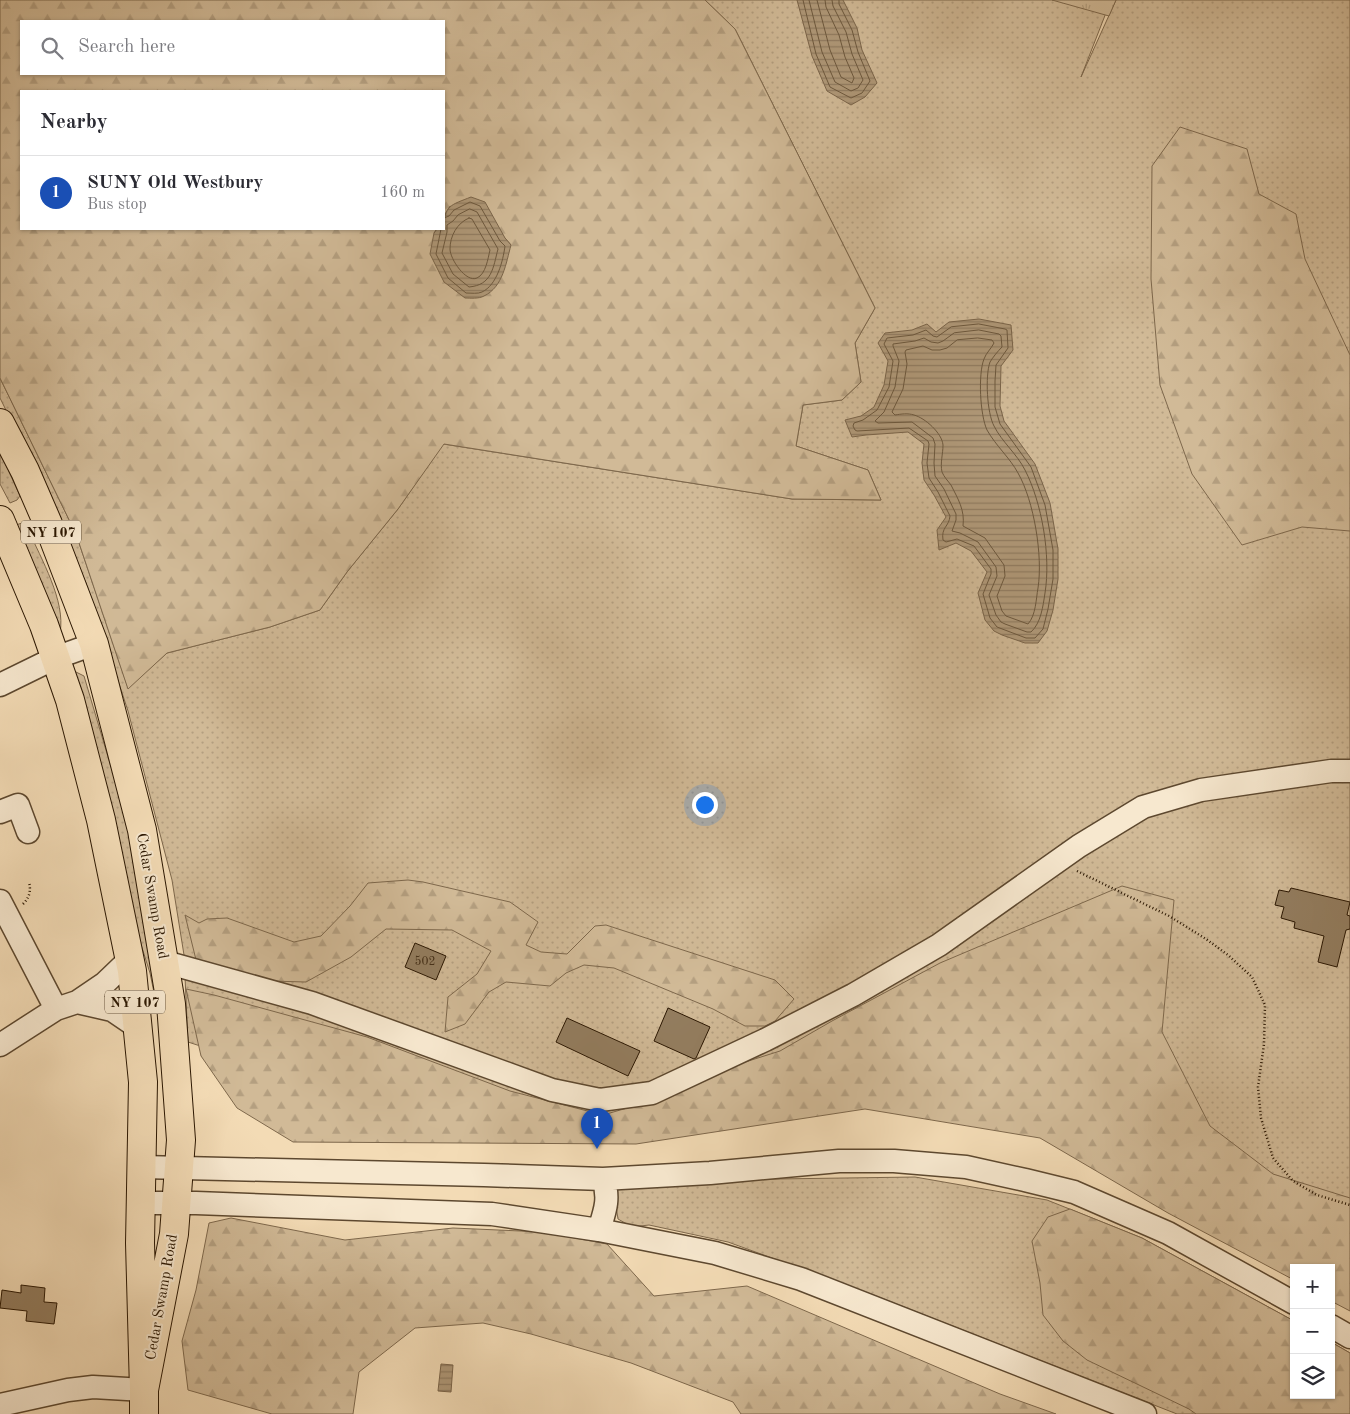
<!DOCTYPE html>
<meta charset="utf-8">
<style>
body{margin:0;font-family:"Old Standard TT",serif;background:#f2f2f3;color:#2b2b33}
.controls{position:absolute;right:15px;bottom:15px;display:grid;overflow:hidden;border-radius:0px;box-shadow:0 1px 4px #0004}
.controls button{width:45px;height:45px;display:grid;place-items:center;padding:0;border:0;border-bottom:1px solid #e1e1e2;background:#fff;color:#2b2b33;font:25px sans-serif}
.you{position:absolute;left:704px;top:804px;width:18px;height:18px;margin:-12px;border:4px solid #fff;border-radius:50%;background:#1a73e8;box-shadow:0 0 0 8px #1a73e833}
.badge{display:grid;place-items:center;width:32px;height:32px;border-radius:50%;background:#8f2418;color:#fff;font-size:16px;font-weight:700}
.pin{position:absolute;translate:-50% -41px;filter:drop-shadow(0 1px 2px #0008)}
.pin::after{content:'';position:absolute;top:26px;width:18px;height:15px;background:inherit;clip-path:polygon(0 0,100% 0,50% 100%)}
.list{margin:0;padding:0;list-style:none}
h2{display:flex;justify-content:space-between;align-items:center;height:65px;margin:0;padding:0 20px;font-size:21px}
h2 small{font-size:16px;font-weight:400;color:#7c7c81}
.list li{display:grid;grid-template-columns:32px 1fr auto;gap:15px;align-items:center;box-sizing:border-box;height:75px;padding:0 20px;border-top:1px solid #e1e1e2}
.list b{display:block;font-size:19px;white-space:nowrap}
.list p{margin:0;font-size:16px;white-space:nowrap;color:#7c7c81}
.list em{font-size:16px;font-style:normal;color:#7c7c81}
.icon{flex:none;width:28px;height:28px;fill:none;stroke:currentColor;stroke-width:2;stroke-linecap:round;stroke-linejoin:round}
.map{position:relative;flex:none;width:1350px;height:1414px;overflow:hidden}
.search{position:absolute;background:#fff;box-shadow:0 1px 4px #0004;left:20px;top:20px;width:425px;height:55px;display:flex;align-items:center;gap:12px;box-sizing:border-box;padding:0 18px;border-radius:0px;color:#7c7c81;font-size:19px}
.panel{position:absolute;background:#fff;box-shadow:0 1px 4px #0004;left:20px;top:90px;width:425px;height:140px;border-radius:0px}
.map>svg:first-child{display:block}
.grass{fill:url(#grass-dots);stroke:#7e684c}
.forest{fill:url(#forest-firs);stroke:#7e684c;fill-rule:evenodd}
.park{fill:url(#park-tufts);stroke:#7e684c}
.water{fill:url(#water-rules);stroke:#7a6449}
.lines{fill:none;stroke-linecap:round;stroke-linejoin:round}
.shore{stroke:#6d583d;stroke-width:1}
.building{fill:#937d5f;stroke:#2b1702}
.minor-casing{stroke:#5d482f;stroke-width:25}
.major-casing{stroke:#2b1702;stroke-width:30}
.path{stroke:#2b1702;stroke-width:2.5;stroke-dasharray:1 2.5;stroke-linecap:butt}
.minor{stroke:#f7e8cf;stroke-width:22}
.major{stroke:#f3dbb5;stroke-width:28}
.labels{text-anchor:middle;stroke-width:4;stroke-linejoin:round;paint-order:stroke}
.number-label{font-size:12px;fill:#453019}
.shield{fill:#f7e8cf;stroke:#685640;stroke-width:1}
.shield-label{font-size:14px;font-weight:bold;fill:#2b1702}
.street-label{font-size:15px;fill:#2b1702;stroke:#f7e8cf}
</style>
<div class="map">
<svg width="1350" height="1414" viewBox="0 0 1350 1414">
<defs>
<pattern id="grass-dots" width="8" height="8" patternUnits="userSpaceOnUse" patternTransform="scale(1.25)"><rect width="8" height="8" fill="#d1ba97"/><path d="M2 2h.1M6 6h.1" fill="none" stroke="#b49f80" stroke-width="1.8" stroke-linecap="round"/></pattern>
<pattern id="forest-firs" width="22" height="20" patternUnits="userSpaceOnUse" patternTransform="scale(1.25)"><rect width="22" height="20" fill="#d1ba97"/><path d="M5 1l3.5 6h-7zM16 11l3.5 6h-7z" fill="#b49f80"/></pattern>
<pattern id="park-tufts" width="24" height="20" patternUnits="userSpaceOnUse" patternTransform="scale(1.25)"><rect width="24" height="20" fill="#d1ba97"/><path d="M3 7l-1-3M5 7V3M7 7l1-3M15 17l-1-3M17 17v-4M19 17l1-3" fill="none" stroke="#b49f80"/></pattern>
<pattern id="water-rules" width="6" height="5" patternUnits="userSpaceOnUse" patternTransform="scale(1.25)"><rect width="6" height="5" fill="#af9878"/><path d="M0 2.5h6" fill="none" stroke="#8f7b60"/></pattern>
</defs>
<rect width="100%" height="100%" fill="#f3dbb5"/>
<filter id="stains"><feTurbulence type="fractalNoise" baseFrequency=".004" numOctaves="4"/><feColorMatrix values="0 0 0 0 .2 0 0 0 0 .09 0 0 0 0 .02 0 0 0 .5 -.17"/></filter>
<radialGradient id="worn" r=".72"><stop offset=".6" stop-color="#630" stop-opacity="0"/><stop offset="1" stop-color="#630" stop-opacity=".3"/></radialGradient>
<!-- grass -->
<path class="grass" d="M705 0H1111L1081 77 1116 0H1350V1229L1024 1068 606 1129 305 1080 188 1042 184 955 172 880 128 711 86 583 40 479 0 398V378L76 534 128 688 167 653 270 627 320 610 347 572 398 509 443 444 792 499 881 500 868 470 796 446 803 405 842 400 861 382 855 343 875 308 735 29Z
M0 452 20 496 17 500 10 503 0 484Z
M22 523 28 529C41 559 66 601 60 633L16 525Z
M76 672 84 676 111 767 125 805 158 1012 150 973 125 894 74 673Z
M915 1177 1047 1200 1142 1238 1294 1321V1395H1331V1342L1350 1353V1414H1177L871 1294 728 1242 649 1225 632 1227 618 1219 615 1200 619 1186 634 1181Z"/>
<!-- forest -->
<path class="forest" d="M0 0H705L735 29 875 308 855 343 861 382 842 400 803 405 796 446 868 470 881 500 792 499 444 444 398 509 347 572 320 610 270 627 167 653 128 689 76 534 0 378ZM21 21H444V74H21ZM21 91H444V216L450 206 505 238 511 245 434 233 437 229H21Z
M1180 127 1247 149 1259 194 1296 214 1305 259 1350 355V531L1302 527 1242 545 1192 474 1160 385 1151 279 1152 166Z
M408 880 423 882 510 902 538 922 526 945 541 952 567 954 595 926 606 925 775 980 794 999 775 1021 765 1026H745L713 1009 614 968 584 965 566 973 550 986 506 982 489 992 465 1024 445 1032 448 997 477 974 491 951 452 930 386 929 351 957 306 982 270 981 198 968 185 915 199 923 207 919 227 918 294 942 321 936 350 906 368 883Z
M1122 886 1174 900 1162 1032 1210 1126 1273 1174 1350 1198V1311L1331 1301V1268H1294V1280L1168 1213 1040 1138 865 1109 636 1144 293 1142 237 1108 201 1056 186 989 214 995 367 1037 510 1091 603 1115 679 1093 723 1069 780 1051 832 1021 940 963Z
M1070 1209 1142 1238 1294 1321V1395H1331V1342L1350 1353V1414H1196L1189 1409 1087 1360 1063 1341 1043 1315 1040 1283 1032 1241 1048 1217Z
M231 1218 345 1240 453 1228 543 1232 607 1244 654 1296 747 1286 1000 1394 1056 1414H741L733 1402 631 1363 531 1334 483 1323 415 1328 359 1372 353 1414H272L188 1390 182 1341 196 1290 209 1223Z"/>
<!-- park -->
<path class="park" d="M1052 0H1116L1109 16Z"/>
<!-- water -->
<path class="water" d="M797 0H843L857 28 862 50 877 83 865 97 851 105 827 91 812 56Z
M471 197 485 202 505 238 511 245C506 263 503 287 484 296 479 299 470 298 465 298L444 282 430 254 434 233 437 229H444C444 205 451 205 471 197Z
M979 319 1011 325 1013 350 1001 366 1000 406 1004 421 1035 464 1050 503 1058 549V579L1053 610 1047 631 1038 643H1025L1002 635 994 631 985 620 978 593 987 572 971 551 956 543 939 550 937 530 946 517 934 495 924 480 922 463 924 444 908 432 866 435 852 437 845 420 861 416 874 407 884 385 888 361 878 343 885 333 912 330 927 324 936 332 949 322Z
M441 1364 453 1365 451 1392 438 1391Z"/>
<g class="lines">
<!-- shore -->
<path class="shore" d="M803 0 816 54 830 87 851 98 862 93 870 81 858 52 852 30 839 4V0
M809 0 822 52 835 82 851 91 858 88 863 80 852 54 846 32 833 6 832 0
M817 0 830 50 841 77 852 83 854 78 845 57 839 35 826 7 825 0
M470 209 477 212 498 249C493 268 492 285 469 287L453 274 442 253 447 232V225L453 221 458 215Z
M469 218 472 219 490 250C488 258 486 274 477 278 466 283 450 259 450 249 450 236 457 223 469 218Z
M441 229 436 254 448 278 466 293C471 293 478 294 482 292 497 285 503 261 505 246L500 241 480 206 470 202 454 210 449 216 444 218
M979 324 1005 329 1007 330 1008 348 996 365 995 381V407L1000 424 1031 467 1045 505 1053 550V579L1048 609 1043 629 1035 638H1026L997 627 990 618 983 594 991 574V569L974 546 957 539 946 542 943 540C941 527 949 527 950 516L938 492 929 478 927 463 929 444 928 441 909 428 857 431 855 430 853 426 854 423 863 420 877 410 889 387 893 361 884 344 887 338 913 335 926 330 933 336 937 337 951 327Z
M979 330 999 334 1001 336 1002 347C998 351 993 357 990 362 985 376 987 413 994 426 1002 442 1017 454 1025 470 1042 503 1051 556 1045 593 1043 606 1041 623 1031 632H1027L1005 624 1001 622 996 615 989 595 997 576 996 567 978 542 960 533 952 531 956 520V514L944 489 935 476 934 463 935 444 933 438 912 422 878 423 875 421 884 412 895 387 899 361 893 346V344L915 341 924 338 931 342 938 343 943 341 954 333Z
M978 338 992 340 994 343C991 349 986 353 984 359 978 374 980 415 987 430 996 446 1010 458 1018 473 1034 501 1043 556 1038 588 1036 599 1036 615 1028 624L1006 616 1002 611 997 596 1005 576 1004 565 985 538 963 526C965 510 958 499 951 485 948 481 944 477 942 472 940 463 943 454 943 445 942 433 925 418 914 415 908 413 901 414 895 415L892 412 903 389 907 364 905 352 906 350 923 346 932 350H940L947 348 957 340Z"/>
</g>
<!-- building -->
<path class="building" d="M1291 888 1350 902 1347 915 1350 916V929L1346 930 1337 967 1318 962 1324 936 1294 928 1295 922 1281 918 1284 907 1275 905 1279 890 1289 892Z
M415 943 446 956 436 980 405 967Z
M668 1008 710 1027 696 1058 694 1059 654 1041Z
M567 1018 640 1051 628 1076 556 1042Z
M21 1285 45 1288 44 1302 57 1303 54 1324 26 1321 27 1311 0 1308 2 1290 21 1293Z"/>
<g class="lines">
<!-- minor casing -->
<g class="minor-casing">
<path id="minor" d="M0 685 55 658 94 644
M0 812 18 805 28 832
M0 901 56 1009
M165 962 312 1003 552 1090 600 1100 652 1093 765 1040 853 995 939 945 1079 846 1143 807 1201 790 1331 771H1350
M77 1002 112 1010 137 1027
M0 1045 56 1009 77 1002 105 983 129 960
M142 1167 484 1175 603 1179 710 1173 839 1161H894L966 1167 1025 1180 1074 1192 1168 1233 1294 1303
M141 1203H196L492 1214 599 1230 715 1253 801 1279 1145 1414
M599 1230C605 1211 610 1198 603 1179
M1331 1326 1350 1337
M0 1405 68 1390 93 1387 144 1390"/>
</g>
<!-- major casing -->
<g class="major-casing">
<path id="major" d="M0 423 25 471 48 524 94 644 142 830 171 1004 181 1140 174 1234 144 1390
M0 520 44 625 70 700 101 820 132 971 143 1082 140 1243 144 1390V1414"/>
</g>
<!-- path -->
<path class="path" d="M1077 871 1169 916 1206 939 1228 955 1252 977 1265 1005 1264 1044 1258 1087 1261 1118 1273 1158 1293 1181 1317 1195 1350 1205
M23 904C30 897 31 890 29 882"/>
<!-- minor -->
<use href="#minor" class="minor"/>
<!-- major -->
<use href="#major" class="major"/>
</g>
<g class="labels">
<!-- number labels -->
<g class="number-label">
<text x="425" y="965">502</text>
</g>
<!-- shield labels -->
<g class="shield">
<rect x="21" y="520.5" width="60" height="23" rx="4"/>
<rect x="105" y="990.5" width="60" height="23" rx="4"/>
</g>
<g class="shield-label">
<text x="51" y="537">NY 107</text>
<text x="135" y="1007">NY 107</text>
</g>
<!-- street labels -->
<g class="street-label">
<text transform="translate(153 896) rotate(80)" y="5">Cedar Swamp Road</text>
<text transform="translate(161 1297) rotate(-80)" y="5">Cedar Swamp Road</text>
</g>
</g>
<rect width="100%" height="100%" filter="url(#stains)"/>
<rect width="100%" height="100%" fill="url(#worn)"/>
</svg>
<div class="controls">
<button>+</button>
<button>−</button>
<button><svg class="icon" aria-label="layers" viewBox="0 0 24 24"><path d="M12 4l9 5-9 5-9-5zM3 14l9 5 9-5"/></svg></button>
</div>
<div class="you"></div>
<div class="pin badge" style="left:597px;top:1149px;background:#1a4fb4">1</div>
<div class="search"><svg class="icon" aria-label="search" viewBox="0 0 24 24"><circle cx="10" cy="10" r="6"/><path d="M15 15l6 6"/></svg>Search here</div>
<section class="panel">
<h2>Nearby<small></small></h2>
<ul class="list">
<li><span class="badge" style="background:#1a4fb4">1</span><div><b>SUNY Old Westbury</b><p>Bus stop</p></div><em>160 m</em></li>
</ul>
</section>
</div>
